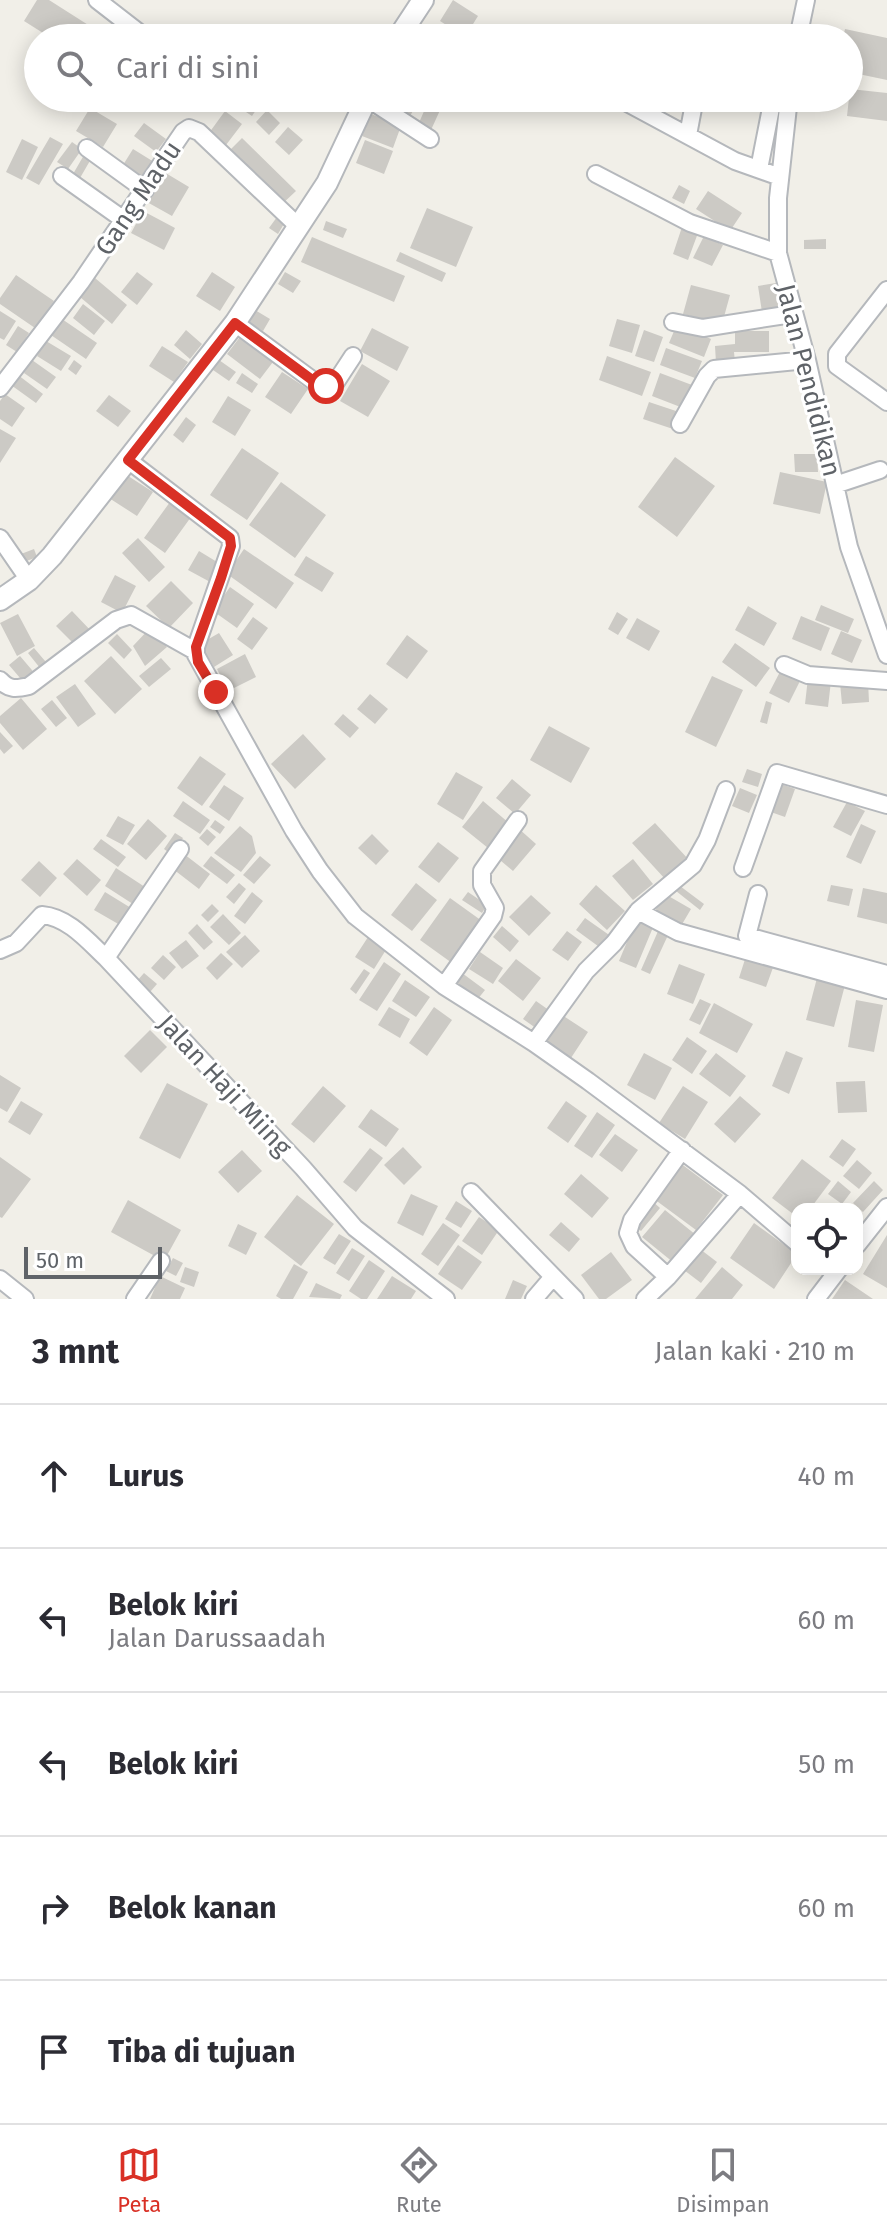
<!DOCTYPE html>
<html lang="id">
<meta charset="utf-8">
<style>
body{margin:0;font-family:"Fira Sans",sans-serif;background:#f7f7f7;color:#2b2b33}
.controls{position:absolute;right:24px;bottom:24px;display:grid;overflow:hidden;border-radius:16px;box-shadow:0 4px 20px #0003}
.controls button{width:72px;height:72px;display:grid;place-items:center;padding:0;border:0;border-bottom:2px solid #e1e1e2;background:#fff;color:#2b2b33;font:40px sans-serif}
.scale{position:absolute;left:24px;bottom:20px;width:138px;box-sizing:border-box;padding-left:8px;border:4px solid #5f6368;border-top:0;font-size:22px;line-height:28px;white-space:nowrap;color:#5f6368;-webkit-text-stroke:6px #fff;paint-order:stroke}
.stop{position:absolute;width:24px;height:24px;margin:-18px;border:6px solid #d93025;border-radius:50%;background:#fff}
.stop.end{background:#d93025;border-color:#fff;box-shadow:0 2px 8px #0008}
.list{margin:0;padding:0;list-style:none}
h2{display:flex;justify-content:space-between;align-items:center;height:104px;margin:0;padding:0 32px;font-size:34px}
h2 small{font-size:26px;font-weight:400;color:#7c7c81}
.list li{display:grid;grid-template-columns:52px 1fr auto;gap:24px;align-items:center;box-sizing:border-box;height:144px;padding:0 32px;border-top:2px solid #e1e1e2}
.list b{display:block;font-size:30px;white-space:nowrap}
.list p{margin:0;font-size:26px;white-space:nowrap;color:#7c7c81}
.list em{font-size:26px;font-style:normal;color:#7c7c81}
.icon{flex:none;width:44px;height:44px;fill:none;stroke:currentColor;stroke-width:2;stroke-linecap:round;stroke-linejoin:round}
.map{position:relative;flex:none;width:887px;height:1299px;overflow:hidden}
.search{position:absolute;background:#fff;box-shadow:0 4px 20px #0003;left:24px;right:24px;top:24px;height:88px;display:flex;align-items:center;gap:20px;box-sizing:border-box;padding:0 28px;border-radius:44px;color:#7c7c81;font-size:30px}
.sheet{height:824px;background:#fff}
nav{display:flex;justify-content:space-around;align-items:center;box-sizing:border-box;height:112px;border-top:2px solid #e1e1e2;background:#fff;font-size:22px;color:#7c7c81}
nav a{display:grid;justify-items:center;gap:4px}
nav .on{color:#d93025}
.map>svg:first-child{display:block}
.building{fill:#cccac5}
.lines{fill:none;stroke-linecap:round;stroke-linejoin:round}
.minor-casing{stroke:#b5b8bc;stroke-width:20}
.tertiary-casing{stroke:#b5b8bc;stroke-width:24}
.minor{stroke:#fff;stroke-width:16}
.tertiary{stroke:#fff;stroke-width:20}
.route{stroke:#d93025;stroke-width:10}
.labels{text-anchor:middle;stroke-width:6;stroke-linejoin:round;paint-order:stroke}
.street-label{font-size:26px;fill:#5f6368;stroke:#fff}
</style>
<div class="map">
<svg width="887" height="1299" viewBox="0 0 887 1299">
<rect width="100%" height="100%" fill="#f1efe8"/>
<!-- building -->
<path class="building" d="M37 0H49L93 28 86 38H51L24 21Z
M453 0 478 16 465 37 440 21Z
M845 29 887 38V80L849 72V38H843Z
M850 89 887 93V121L847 116Z
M163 98H197L190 112Z
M225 98H264L252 116Z
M383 98H420L409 118 381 103Z
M442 98H471L465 109Z
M428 102 441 108 431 130 418 125Z
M90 108 117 124 103 147 76 131Z
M267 110 280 123 269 135 256 122Z
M225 111 242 124 226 145 209 133Z
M371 114 401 126 393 148 362 136Z
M144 123 166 139 156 152 134 136Z
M288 127 303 140 289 155 275 142Z
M50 137 63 144 39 185 26 178Z
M242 138 296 191 280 206 227 153Z
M22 139 38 147 22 180 6 172Z
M365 140 393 151 384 174 356 163Z
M72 142 82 149 68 169 57 162Z
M133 149 154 162 144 178 123 165Z
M84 155 91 159 80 178 73 174Z
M164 172 189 187 172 216 147 202Z
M679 185 690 191 684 204 672 198Z
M708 191 742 213 730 231 696 209Z
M427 208 473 227 456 267 410 248Z
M143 211 175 228 164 250 131 233Z
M277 217 285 222 278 234 269 228Z
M326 221 347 229 343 238 323 230Z
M682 227 698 233 688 260 673 254Z
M704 236 723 245 712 266 693 258Z
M312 237 405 276 394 302 301 262Z
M826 239V249H804V240Z
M400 252 446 273 442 282 396 261Z
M137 272 153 284 137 305 121 292Z
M212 272 235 287 220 311 196 296Z
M285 272 301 281 293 293 278 284Z
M16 275 54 301 35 328 0 304V298Z
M95 278 127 305 112 324 80 297Z
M776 283 780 309 762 312 758 286Z
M691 285 730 295 722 324 683 314Z
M83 304 105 321 94 335 73 318Z
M255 310 270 319 263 331 247 321Z
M0 311 16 321 4 340 0 338Z
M59 317 97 343 86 359 48 333Z
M617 319 640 325 632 353 609 346Z
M677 324 711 339 704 357 669 343Z
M18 326 29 333 17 352 6 345Z
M372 328 409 347 397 371 360 351Z
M186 330 202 344 190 359 174 345Z
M644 330 663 337 654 362 635 356Z
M735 331H769V352H734L735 362 716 363 715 346 735 344Z
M243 333 276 358 260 379 227 354Z
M46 341 71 356 61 371 37 356Z
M162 346 188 362 174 382 149 366Z
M666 348 702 361 695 378 660 365Z
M607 356 651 372 642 396 599 380Z
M32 360 56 377 47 389 24 373Z
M74 360 82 366 76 375 68 369Z
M219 360 236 372 229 381 213 370Z
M362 364 390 381 368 417 340 401Z
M282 372 308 389 291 414 265 397Z
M242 373 258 384 252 393 236 383Z
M660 373 692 385 683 408 652 396Z
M18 375 43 394 36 403 11 385Z
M5 394 25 408 12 427 0 419V401Z
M109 395 131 411 118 427 96 411Z
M228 396 251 410 235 436 212 422Z
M649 402 682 413 676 430 643 419Z
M186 417 196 425 183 443 173 435Z
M0 429 16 438 0 463Z
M242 448 279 473 247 520 210 495Z
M794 454H817L818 472H795Z
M675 457 715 486 677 537 638 507Z
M780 472 827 482 820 514 773 504Z
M125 474 153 492 137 516 109 498Z
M281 482 326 515 295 558 249 525Z
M170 502 191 517 165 553 144 538Z
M138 538 165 567 149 582 122 553Z
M34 549 37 557 24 562 21 554Z
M244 549 294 583 276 609 227 574Z
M199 551 222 565 212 583 188 570Z
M306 556 334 573 322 592 294 575Z
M115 575 136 586 122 613 101 602Z
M171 581 193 603 169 628 146 606Z
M230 587 254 604 237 628 213 611Z
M821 605 854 619 848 633 815 620Z
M748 606 777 623 764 646 735 630Z
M72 611 93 633 78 648 56 626Z
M617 612 628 619 618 635 608 629Z
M18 614 35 646 17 656 0 623Z
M801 616 830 628 821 651 792 639Z
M253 617 268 628 252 650 237 639Z
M637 618 660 631 649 651 626 638Z
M150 628 167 647 145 666 133 646Z
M841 631 862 640 852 663 831 654Z
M219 633 233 655 214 667 200 644Z
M117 634 132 650 124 659 108 643Z
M407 635 428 651 407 679 386 664Z
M735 643 770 668 756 687 722 662Z
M34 648 51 668 44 673 28 653Z
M245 654 256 677 228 691 217 669Z
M20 656 37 676 26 685 9 665Z
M111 656 142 689 115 714 84 681Z
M161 658 171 669 149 687 139 676Z
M783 666 803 675 789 703 769 693Z
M712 676 743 690 716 747 685 732Z
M808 678 831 681 828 707 805 704Z
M868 681 869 702 842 704 840 683Z
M75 684 96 714 78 727 56 697Z
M370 694 388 709 375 724 357 709Z
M21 698 47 729 23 750 0 723V716Z
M52 700 67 718 56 727 41 709Z
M766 701 772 703 767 724 760 722Z
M343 714 359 728 350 738 334 724Z
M549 726 590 748 571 783 530 760Z
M0 732 13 746 4 754 0 749Z
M303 734 326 759 295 789 271 764Z
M200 756 226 774 202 806 177 788Z
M747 769 762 774 758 787 742 782Z
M456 772 483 787 463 820 437 804Z
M512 779 531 795 515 814 496 798Z
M778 783 795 789 785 817 768 811Z
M224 785 244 798 229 821 209 807Z
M740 788 757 795 749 813 732 806Z
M183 801 210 820 200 834 173 816Z
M483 801 509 823 488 848 462 827Z
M847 802 865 811 851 836 833 827Z
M118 816 135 825 123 845 106 836Z
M148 819 167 836 146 860 127 844Z
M215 820 225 827 220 834 210 827Z
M655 823 689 860 666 880 632 843Z
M861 824 876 831 861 864 846 857Z
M240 826 252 836 256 853 241 872 214 853Z
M518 828 536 844 513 871 494 855Z
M207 829 216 837 208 846 199 838Z
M175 833 183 838 172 855 164 849Z
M372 834 389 851 376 865 358 848Z
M101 839 126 857 118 867 93 849Z
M438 842 459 858 439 883 418 867Z
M184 854 210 874 199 889 173 869Z
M211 856 235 875 227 884 203 866Z
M260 856 271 865 254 884 243 875Z
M77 859 101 880 87 896 63 874Z
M633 859 653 884 633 900 612 876Z
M39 861 57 878 40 897 21 880Z
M116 868 148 889 136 906 105 886Z
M239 883 246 889 234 904 226 897Z
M416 883 437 900 412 931 391 915Z
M596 885 625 911 607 930 579 904Z
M831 885 853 889 849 906 827 901Z
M680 886 704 904 700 910 676 891Z
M863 888 887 893V924L857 917Z
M105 892 131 908 120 925 94 910Z
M252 892 263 901 245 924 234 916Z
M468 892 487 905 482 913 462 900Z
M665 894 691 909 681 926 655 911Z
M531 895 551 913 529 936 509 917Z
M450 898 482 921 452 963 420 940Z
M212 904 219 911 208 922 201 915Z
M223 914 241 933 229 945 210 927Z
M585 918 612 937 602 949 576 930Z
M637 918 654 925 636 968 619 961Z
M197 924 213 942 204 950 188 933Z
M502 926 519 941 510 952 493 937Z
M659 929 669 933 650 974 641 970Z
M567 931 582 942 568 961 552 950Z
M370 934 389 945 374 969 355 957Z
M245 935 260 951 242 968 226 952Z
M186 940 199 956 182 969 169 953Z
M480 952 503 968 493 984 469 969Z
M221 953 233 964 217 980 206 968Z
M747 953 775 962 766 987 739 978Z
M163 955 176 967 164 980 151 968Z
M516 959 541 978 523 1001 498 981Z
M384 962 401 974 377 1011 359 1000Z
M679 964 705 974 693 1004 667 994Z
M364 969 370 973 356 994 350 989Z
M144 973 157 984 150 992 137 981Z
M462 973 485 990 477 1000 454 983Z
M817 978 845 985 834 1027 806 1020Z
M405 980 430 997 416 1017 392 1001Z
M700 999 711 1004 700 1025 689 1020Z
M856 1000 883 1005 874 1052 848 1047Z
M536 1001 553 1013 540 1031 523 1019Z
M714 1003 753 1024 737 1053 699 1033Z
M389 1007 410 1019 400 1038 378 1025Z
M434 1007 452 1020 427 1056 409 1043Z
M562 1015 588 1032 569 1061 543 1043Z
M150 1030 167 1047 141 1073 124 1056Z
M687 1037 707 1051 692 1074 672 1060Z
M786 1051 803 1058 789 1094 772 1086Z
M644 1053 672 1068 655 1100 627 1085Z
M716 1053 746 1076 730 1097 699 1074Z
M0 1075 21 1088 7 1112 0 1108Z
M865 1081 867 1112 838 1113 836 1082Z
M167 1083 208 1104 180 1159 139 1138Z
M323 1086 346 1106 314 1143 291 1124Z
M683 1086 708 1102 685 1139 659 1123Z
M740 1096 761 1114 735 1143 714 1124Z
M21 1101 43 1114 30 1135 8 1122Z
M566 1101 587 1116 568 1143 547 1128Z
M371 1109 399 1129 386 1147 358 1127Z
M597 1112 615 1125 592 1158 574 1146Z
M615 1134 638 1150 622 1172 599 1155Z
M842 1139 856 1149 843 1167 829 1157Z
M403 1147 422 1167 404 1185 384 1165Z
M370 1148 383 1158 356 1192 343 1182Z
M242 1150 262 1171 238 1193 218 1172Z
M0 1157 31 1179 2 1218 0 1217Z
M802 1159 831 1181 810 1209H797V1217L772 1198Z
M676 1160 723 1195 696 1230 650 1196Z
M857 1160 872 1173 859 1189 843 1176Z
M581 1174 609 1198 592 1218 564 1194Z
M838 1181 851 1192 842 1204 828 1194Z
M874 1181 883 1190 863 1212 853 1203Z
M411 1194 438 1206 423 1236 397 1223Z
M297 1195 334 1224 301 1266 264 1237Z
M128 1200 181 1230 164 1261 111 1232Z
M651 1200 660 1208 641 1231 631 1223Z
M456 1201 472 1211 461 1228 445 1219Z
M665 1210 696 1235 674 1263 642 1237Z
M479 1217 499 1230 482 1255 462 1241Z
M561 1222 580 1239 569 1252 549 1235Z
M443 1223 460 1235 438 1266 421 1254Z
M754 1223 797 1254 774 1289 730 1258Z
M238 1224 257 1233 246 1255 228 1246Z
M339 1234 351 1241 335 1265 323 1258Z
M887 1235V1288L863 1274Z
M458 1245 482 1262 462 1290 438 1274Z
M696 1246 717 1262 701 1283 680 1267Z
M352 1248 365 1256 349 1281 336 1273Z
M611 1252 632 1280 606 1299H599L581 1275Z
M173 1258 183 1263 176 1276 166 1271Z
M369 1260 385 1271 367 1299H361L349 1291Z
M294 1264 308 1272 293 1299H281L276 1296Z
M185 1267 199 1272 194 1287 180 1282Z
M722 1267 743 1285 732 1299H695Z
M160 1276 185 1288 180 1299H150Z
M392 1276 416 1291 411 1299H377Z
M513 1280 527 1286 521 1299H505Z
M845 1280 873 1299H832Z
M316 1283 342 1295 340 1299 309 1297Z"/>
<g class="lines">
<!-- minor casing -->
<g class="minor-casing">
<path id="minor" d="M97 0 146 38
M244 38 252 34 269 38
M798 38 806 0
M367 98 430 139
M618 98 735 161 780 177
M789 98 778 198V253L807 360 849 547 887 655
M688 135 695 98
M87 148 145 190
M759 169 773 98
M596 174 690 223 778 253
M62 176 124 220
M887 290 837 354V366L887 402
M673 322 703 328 792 314
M235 323 315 382 334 385 353 356
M0 388 81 282 183 132 189 128 199 132 299 227
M680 424 707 376 714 369 807 360
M128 460 230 538 231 546 196 647V655L294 831 320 871 355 916 444 986 534 1043 588 1081 740 1194 797 1243
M835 485 880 470
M0 538 29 580
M784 665 808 675 887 681
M0 680C9 690 16 689 29 686L116 620 131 615 195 651
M743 868 777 773 887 805
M758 894 747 936 887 974
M638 911 693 865 707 840 726 790
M0 950 16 943 42 915C68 917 88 941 106 958L303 1168 355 1228 446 1299
M106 958 180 849
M444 986 493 916 495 908 482 885V871L518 820
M534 1043 586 971 614 943 638 911 678 932 887 990
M471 1192 575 1299
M857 1245 887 1207
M668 1277 634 1246 628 1233 632 1220 682 1150
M0 1279 25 1299
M135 1299 161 1261
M534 1299 552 1278
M645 1299 668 1277 740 1194
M816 1299 839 1269"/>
</g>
<!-- tertiary casing -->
<g class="tertiary-casing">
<path id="tertiary" d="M398 38 423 0
M0 600 29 580 52 556 235 323 327 183 367 98"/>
</g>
<!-- minor -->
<use href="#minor" class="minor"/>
<!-- tertiary -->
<use href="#tertiary" class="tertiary"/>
</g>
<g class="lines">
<!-- route -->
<path class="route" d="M216 692 198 662 196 647 221 578 231 546 230 538 128 460 235 323 315 382 326 386"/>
</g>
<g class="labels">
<!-- street labels -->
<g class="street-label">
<text transform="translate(138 198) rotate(-56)" y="9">Gang Madu</text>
<text transform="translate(809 380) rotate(76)" y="9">Jalan Pendidikan</text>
<text transform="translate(225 1085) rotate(47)" y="9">Jalan Haji Miing</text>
</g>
</g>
</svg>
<div class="controls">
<button><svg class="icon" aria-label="locate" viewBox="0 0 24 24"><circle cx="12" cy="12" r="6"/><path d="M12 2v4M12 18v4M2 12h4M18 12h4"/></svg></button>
</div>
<div class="scale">50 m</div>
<div class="stop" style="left:326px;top:386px"></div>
<div class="stop end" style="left:216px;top:692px"></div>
<div class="search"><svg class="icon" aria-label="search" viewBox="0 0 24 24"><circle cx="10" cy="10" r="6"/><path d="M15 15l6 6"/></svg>Cari di sini</div>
</div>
<section class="sheet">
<h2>3 mnt<small>Jalan kaki · 210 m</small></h2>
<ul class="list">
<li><svg class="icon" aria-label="ahead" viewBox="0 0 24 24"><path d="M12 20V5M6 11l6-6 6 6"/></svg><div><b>Lurus</b></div><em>40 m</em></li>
<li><svg class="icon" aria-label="left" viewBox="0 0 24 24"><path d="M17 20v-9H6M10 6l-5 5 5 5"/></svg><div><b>Belok kiri</b><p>Jalan Darussaadah</p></div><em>60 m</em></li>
<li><svg class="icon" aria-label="left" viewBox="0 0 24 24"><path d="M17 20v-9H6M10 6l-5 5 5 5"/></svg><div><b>Belok kiri</b></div><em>50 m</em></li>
<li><svg class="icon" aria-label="right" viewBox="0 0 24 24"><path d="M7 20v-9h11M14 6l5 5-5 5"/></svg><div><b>Belok kanan</b></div><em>60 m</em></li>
<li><svg class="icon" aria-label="arrive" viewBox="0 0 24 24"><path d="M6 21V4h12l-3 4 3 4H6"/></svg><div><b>Tiba di tujuan</b></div></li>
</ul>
</section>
<nav>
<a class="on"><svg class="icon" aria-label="map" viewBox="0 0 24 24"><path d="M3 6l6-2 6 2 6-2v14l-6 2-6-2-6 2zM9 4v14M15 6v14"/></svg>Peta</a>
<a><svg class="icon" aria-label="directions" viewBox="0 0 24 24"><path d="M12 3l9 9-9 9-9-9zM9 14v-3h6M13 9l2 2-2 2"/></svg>Rute</a>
<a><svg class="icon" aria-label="saved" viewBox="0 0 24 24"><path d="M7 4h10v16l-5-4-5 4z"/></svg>Disimpan</a>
</nav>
